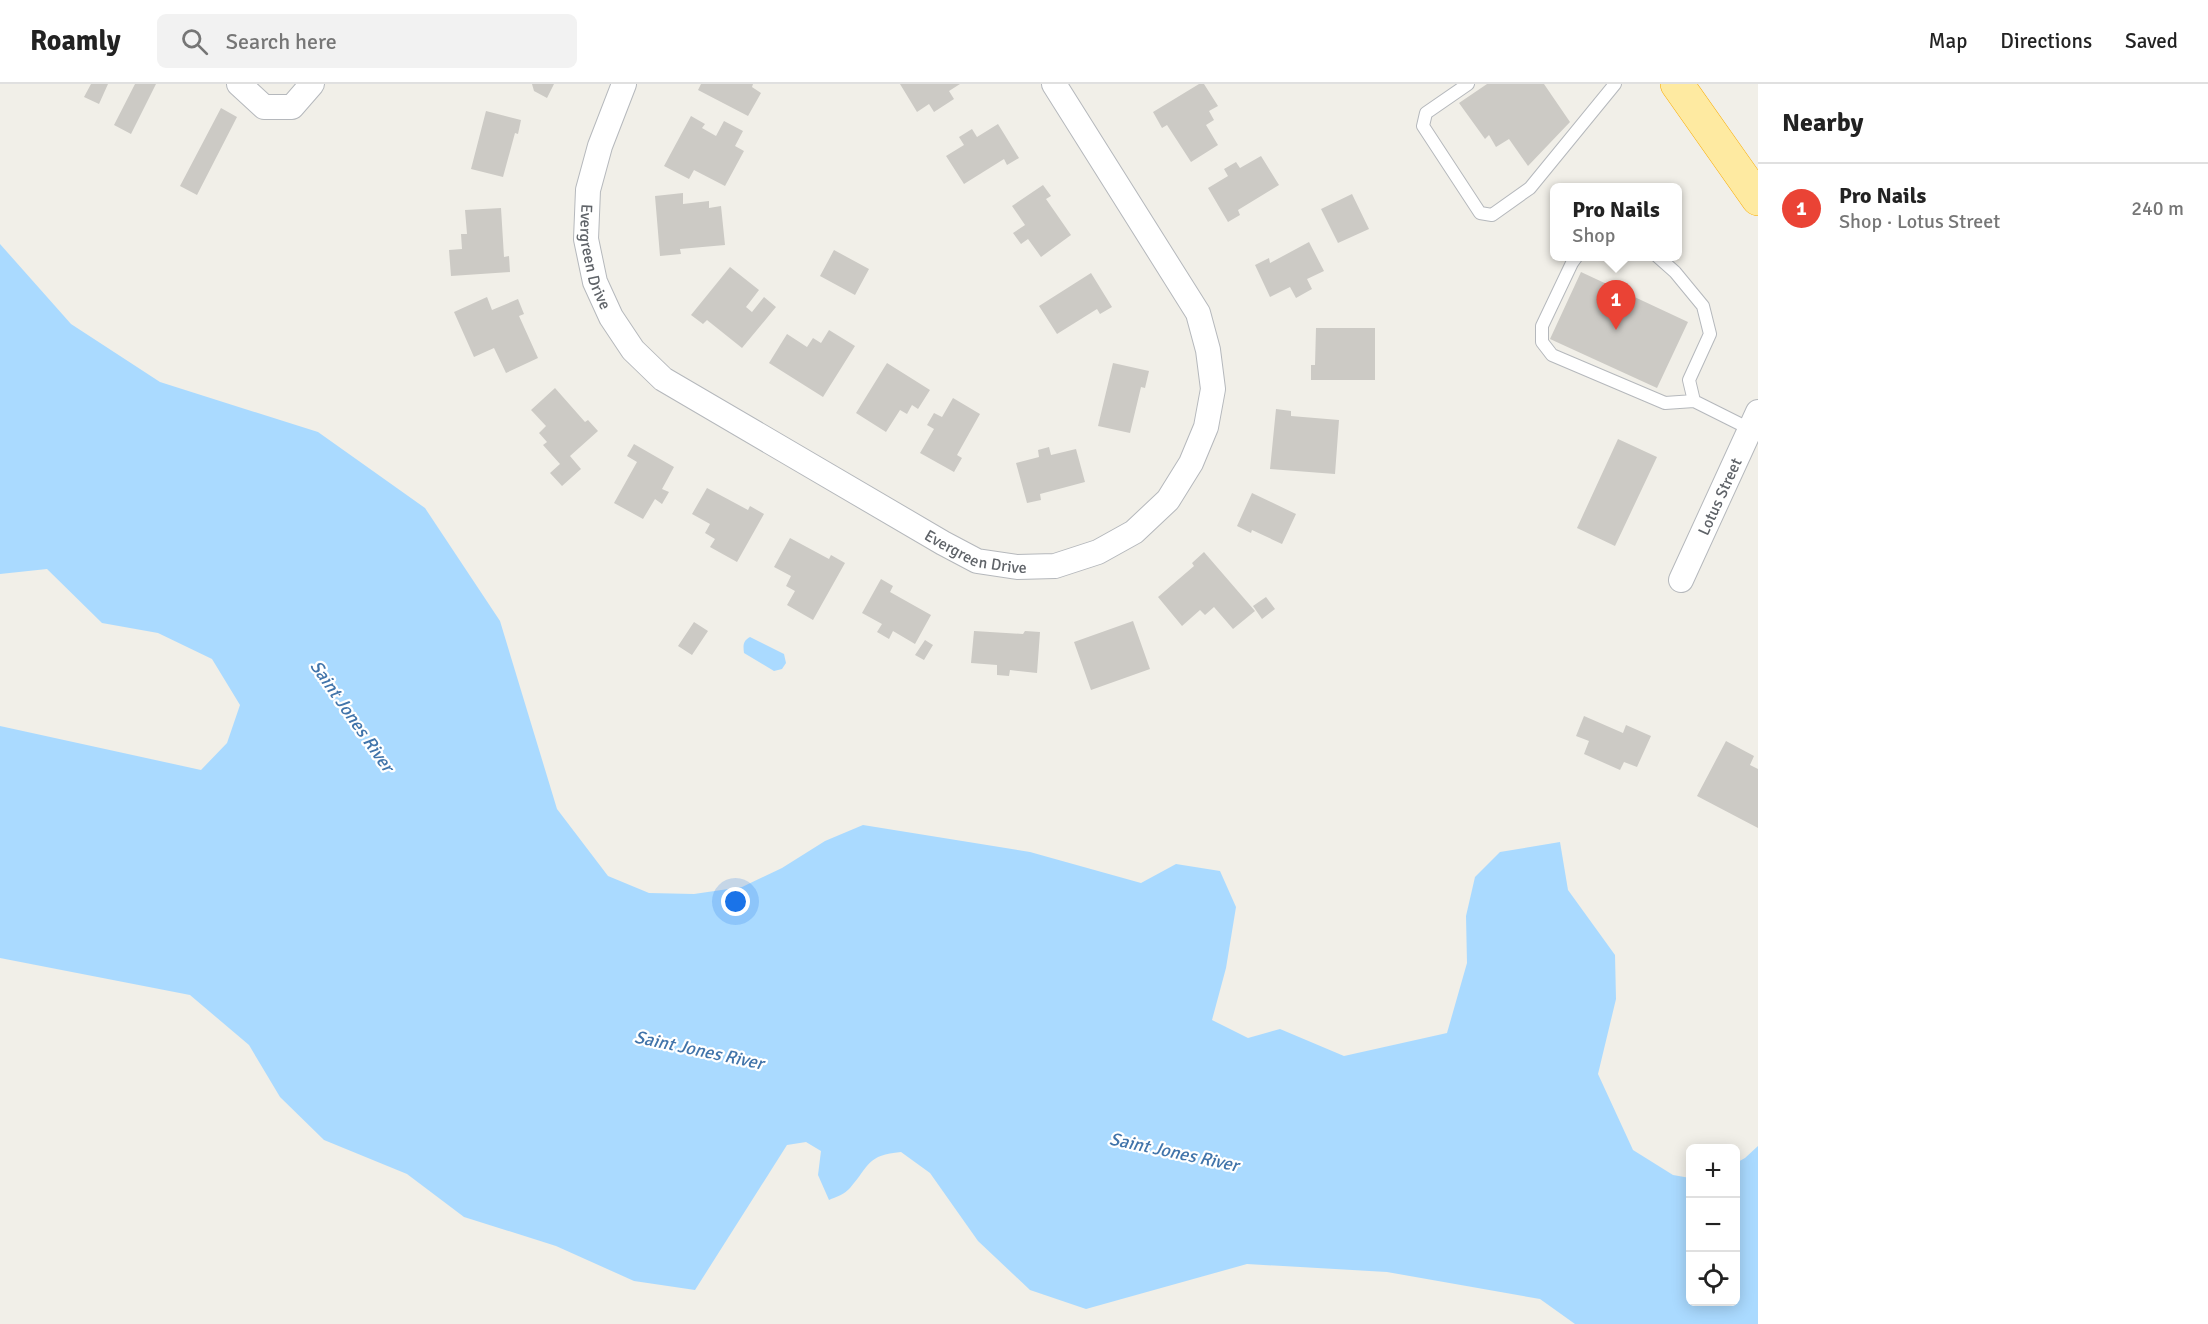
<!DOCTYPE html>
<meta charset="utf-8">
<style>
body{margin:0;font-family:Signika,sans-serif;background:#f2f2f2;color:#222}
.controls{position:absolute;right:18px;bottom:18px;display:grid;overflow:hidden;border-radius:9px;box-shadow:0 3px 15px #0003}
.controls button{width:54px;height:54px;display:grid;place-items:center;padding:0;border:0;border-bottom:2px solid #e0e0e0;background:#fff;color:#222;font:30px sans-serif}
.you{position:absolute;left:736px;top:818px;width:21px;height:21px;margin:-15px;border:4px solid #fff;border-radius:50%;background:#1a73e8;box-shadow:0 0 0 9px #1a73e833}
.badge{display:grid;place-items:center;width:39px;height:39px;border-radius:50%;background:#ea4335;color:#fff;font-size:20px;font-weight:700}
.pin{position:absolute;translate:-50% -50px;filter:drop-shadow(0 2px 3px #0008)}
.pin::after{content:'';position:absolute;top:32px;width:21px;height:18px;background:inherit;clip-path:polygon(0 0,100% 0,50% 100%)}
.popup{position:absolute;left:1550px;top:99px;width:132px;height:78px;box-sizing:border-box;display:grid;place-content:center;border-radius:9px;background:#fff;filter:drop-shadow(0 2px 4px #0005);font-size:20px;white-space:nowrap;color:#767676}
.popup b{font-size:22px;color:#222}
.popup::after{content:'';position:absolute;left:50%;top:100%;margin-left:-12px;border:12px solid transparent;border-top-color:#fff}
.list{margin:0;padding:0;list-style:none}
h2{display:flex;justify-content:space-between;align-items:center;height:78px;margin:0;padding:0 24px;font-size:26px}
h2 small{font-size:20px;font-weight:400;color:#767676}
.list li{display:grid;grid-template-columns:39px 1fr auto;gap:18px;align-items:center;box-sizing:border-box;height:90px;padding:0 24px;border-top:2px solid #e0e0e0}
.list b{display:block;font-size:22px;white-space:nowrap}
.list p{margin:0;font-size:20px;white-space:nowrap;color:#767676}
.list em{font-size:20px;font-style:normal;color:#767676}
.icon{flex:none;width:33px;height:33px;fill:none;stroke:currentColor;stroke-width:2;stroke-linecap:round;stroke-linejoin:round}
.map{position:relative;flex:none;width:1758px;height:1240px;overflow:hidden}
header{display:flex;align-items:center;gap:36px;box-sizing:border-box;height:84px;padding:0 30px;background:#fff;border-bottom:2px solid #e0e0e0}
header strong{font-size:28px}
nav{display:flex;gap:33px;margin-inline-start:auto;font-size:21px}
.search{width:420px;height:54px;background:#f2f2f2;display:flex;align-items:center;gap:15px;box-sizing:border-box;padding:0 21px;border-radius:9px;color:#767676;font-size:22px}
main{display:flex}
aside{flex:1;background:#fff}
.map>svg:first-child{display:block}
.water{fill:#aadaff}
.building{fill:#cccac5}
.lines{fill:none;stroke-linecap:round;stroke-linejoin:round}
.service-casing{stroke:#b5b8bc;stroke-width:14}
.minor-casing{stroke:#b5b8bc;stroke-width:26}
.trunk-casing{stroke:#f9ab00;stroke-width:34}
.service{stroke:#fff;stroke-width:12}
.minor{stroke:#fff;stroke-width:24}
.trunk{stroke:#feeaa1;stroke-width:33}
.labels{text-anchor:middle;stroke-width:4.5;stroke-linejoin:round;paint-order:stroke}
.street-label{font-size:16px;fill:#5f6368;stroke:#fff}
.water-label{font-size:18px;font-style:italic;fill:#4174aa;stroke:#fff}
</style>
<header>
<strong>Roamly</strong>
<div class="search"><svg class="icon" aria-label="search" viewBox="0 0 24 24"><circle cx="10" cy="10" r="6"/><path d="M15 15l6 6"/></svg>Search here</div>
<nav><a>Map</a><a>Directions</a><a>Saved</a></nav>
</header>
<main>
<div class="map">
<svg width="1758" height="1240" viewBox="0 0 1758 1240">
<rect width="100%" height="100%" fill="#f1efe8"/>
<!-- water -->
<path class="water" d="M0 160 71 240 160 298 318 348 425 424 500 537 557 725 608 792 649 809 694 810 742 803 782 784 825 757 863 741 1030 768 1141 799 1176 780 1220 787 1236 823 1226 884 1212 936 1248 954 1280 945 1344 972 1447 949 1467 879 1466 832 1475 793 1500 768 1560 758 1568 806 1615 871 1616 915 1598 990 1633 1066 1673 1091 1690 1094V1218H1736V1079L1745 1074 1758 1062V1240H1575L1540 1215 1387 1188 1247 1180 1086 1225 1030 1206 978 1157 930 1089 901 1068C867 1071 870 1081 850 1104 845 1110 836 1113 829 1116L818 1091 821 1067 806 1058 787 1061 695 1206 634 1197 556 1162 464 1133 407 1090 324 1056 280 1013 249 961 190 911 0 874V642L201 686 227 659 240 621 212 575 158 549 102 539 47 485 0 490Z
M750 553 784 570 786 579 782 585 774 587 744 569C743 561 743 557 750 553Z"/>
<!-- building -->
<path class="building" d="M91 0H108L99 20 84 13Z
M135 0H156L131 50 114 41Z
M532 0H554L547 14 534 7Z
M701 0H753L752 3 761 9 748 32 698 6Z
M900 0H960L949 7 954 15 934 28 929 20 917 28Z
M1199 0H1204L1218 22 1209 27 1214 36 1206 41 1218 61 1191 78 1167 41 1162 44 1153 28Z
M1487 0H1544L1570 38 1528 82 1509 55 1496 63 1489 51 1485 55 1459 19Z
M221 24 237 33 197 111 180 102Z
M486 27 521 36 518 50 515 49 503 93 471 85Z
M691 32 705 40 702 44 716 52 724 37 743 47 735 62 744 67 725 102 694 86 689 95 664 82Z
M998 40 1019 74 1007 81 1004 75 964 100 946 72 964 61 959 53 972 45 977 53Z
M1261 72 1279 101 1238 126 1240 131 1228 138 1208 104 1228 92 1224 85 1236 78 1240 84Z
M1043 101 1051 112 1046 115 1071 151 1041 173 1028 155 1021 160 1013 149 1025 141 1012 122Z
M683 109V120L709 117V124L721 122 725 161 680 165 681 170 660 172 655 112Z
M1352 110 1369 145 1338 159 1321 125Z
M501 124 504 173 509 172 510 188 451 192 449 166 462 165 461 150H467L465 126Z
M1309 158 1324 187 1307 195 1312 205 1296 214 1290 203 1270 213 1255 181 1269 174 1270 179Z
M834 166 869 185 855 211 820 192Z
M730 183 759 206 746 223 752 228 764 213 776 223 742 264 707 236 703 240 691 231Z
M1581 188 1688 238 1657 304 1550 255Z
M1091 189 1112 223 1100 230 1097 225 1057 250 1039 222Z
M487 213 492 226 518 215 524 230 519 232 538 274 506 289 494 264 474 273 454 228Z
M1316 244H1375V296H1311V281H1315Z
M829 246 855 262 823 313 769 279 787 250 807 263 813 254 821 259Z
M887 279 930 306 918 325 912 321 907 330 900 326 886 348 856 329Z
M1113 279 1149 287 1145 304 1141 303 1130 349 1098 342Z
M555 304 585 338 588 336 598 347 570 372 581 385 562 402 550 389 560 380 543 361 547 358 539 349 546 342 531 326Z
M953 314 980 330 957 371 962 374 954 388 920 369 934 345 927 341 934 329 942 333Z
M1276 325 1291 327V332L1339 336 1335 390 1270 385Z
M1618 355 1657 373 1615 462 1577 444Z
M634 360 674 383 662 405 669 408 662 420 655 415 643 435 614 419 637 378 627 372Z
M1049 363 1051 371 1076 365 1085 398 1040 410 1041 416 1027 419 1016 379 1039 373 1038 366Z
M707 404 748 426 750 422 764 430 737 478 710 463 715 455 705 449 710 440 692 430Z
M1252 409 1296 430 1282 460 1252 446 1251 449 1237 442Z
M790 454 829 475 831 471 845 479 813 536 787 521 795 507 786 502 791 492 774 483Z
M1204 468 1255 527 1233 545 1214 523 1205 531 1200 526 1182 542 1158 513 1194 482 1192 479Z
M881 495 893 502 890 508 931 531 915 560 893 547 889 555 877 548 882 540 862 529Z
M1266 513 1275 525 1262 535 1253 522Z
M1133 537 1150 585 1091 606 1074 558Z
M694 538 708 547 692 571 678 562Z
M974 547 1023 550 1025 547 1040 548 1037 589 1010 586 1009 592 997 591V581L971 579Z
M925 556 933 561 924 576 915 571Z
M1584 632 1623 649 1626 641 1651 652 1637 683 1624 678 1620 686 1584 670 1589 657 1576 652Z
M1726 657 1754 672 1750 681 1758 685V744L1697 712Z"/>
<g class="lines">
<!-- service casing -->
<g class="service-casing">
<path id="service" d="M1468 0 1426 29 1423 42 1480 129 1492 131 1530 104 1615 0
M1577 172 1572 179 1542 242V258L1552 271 1665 319 1694 317 1750 345
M1657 172 1675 188 1703 222 1710 250 1689 296 1694 317"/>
</g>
<!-- minor casing -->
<g class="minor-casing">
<g id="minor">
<path d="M239 0 264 23H292L312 0"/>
<path id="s1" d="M624 0 600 62 588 106 586 155 595 198 611 233 633 266 663 295 943 459 977 477 1017 483 1055 482 1098 468 1134 448 1168 416 1191 379 1206 343 1213 305 1208 266 1198 229 1054 0"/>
<path id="s2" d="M1681 496 1758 328"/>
</g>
</g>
<!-- trunk casing -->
<g class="trunk-casing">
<path id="trunk" d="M1677 0 1758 115"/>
</g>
<!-- service -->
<use href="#service" class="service"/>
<!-- minor -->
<use href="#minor" class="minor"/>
<!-- trunk -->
<use href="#trunk" class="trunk"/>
</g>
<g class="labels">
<!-- street labels -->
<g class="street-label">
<text dy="6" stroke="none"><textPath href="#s1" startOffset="180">Evergreen Drive</textPath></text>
<text dy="6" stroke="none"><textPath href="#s2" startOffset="92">Lotus Street</textPath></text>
<text dy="6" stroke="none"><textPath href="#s1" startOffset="684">Evergreen Drive</textPath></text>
</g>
<!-- water labels -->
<g class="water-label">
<text transform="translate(352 632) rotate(55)" y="6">Saint Jones River</text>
<text transform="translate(699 966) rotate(12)" y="6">Saint Jones River</text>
<text transform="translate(1174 1068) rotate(12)" y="6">Saint Jones River</text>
</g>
</g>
</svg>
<div class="controls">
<button>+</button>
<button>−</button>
<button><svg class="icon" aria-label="locate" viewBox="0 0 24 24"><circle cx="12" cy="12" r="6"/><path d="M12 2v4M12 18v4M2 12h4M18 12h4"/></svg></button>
</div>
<div class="you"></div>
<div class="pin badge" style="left:1616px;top:246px">1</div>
<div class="popup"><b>Pro Nails</b>Shop</div>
</div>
<aside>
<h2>Nearby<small></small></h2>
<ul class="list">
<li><span class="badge">1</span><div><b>Pro Nails</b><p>Shop · Lotus Street</p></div><em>240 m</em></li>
</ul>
</aside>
</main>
